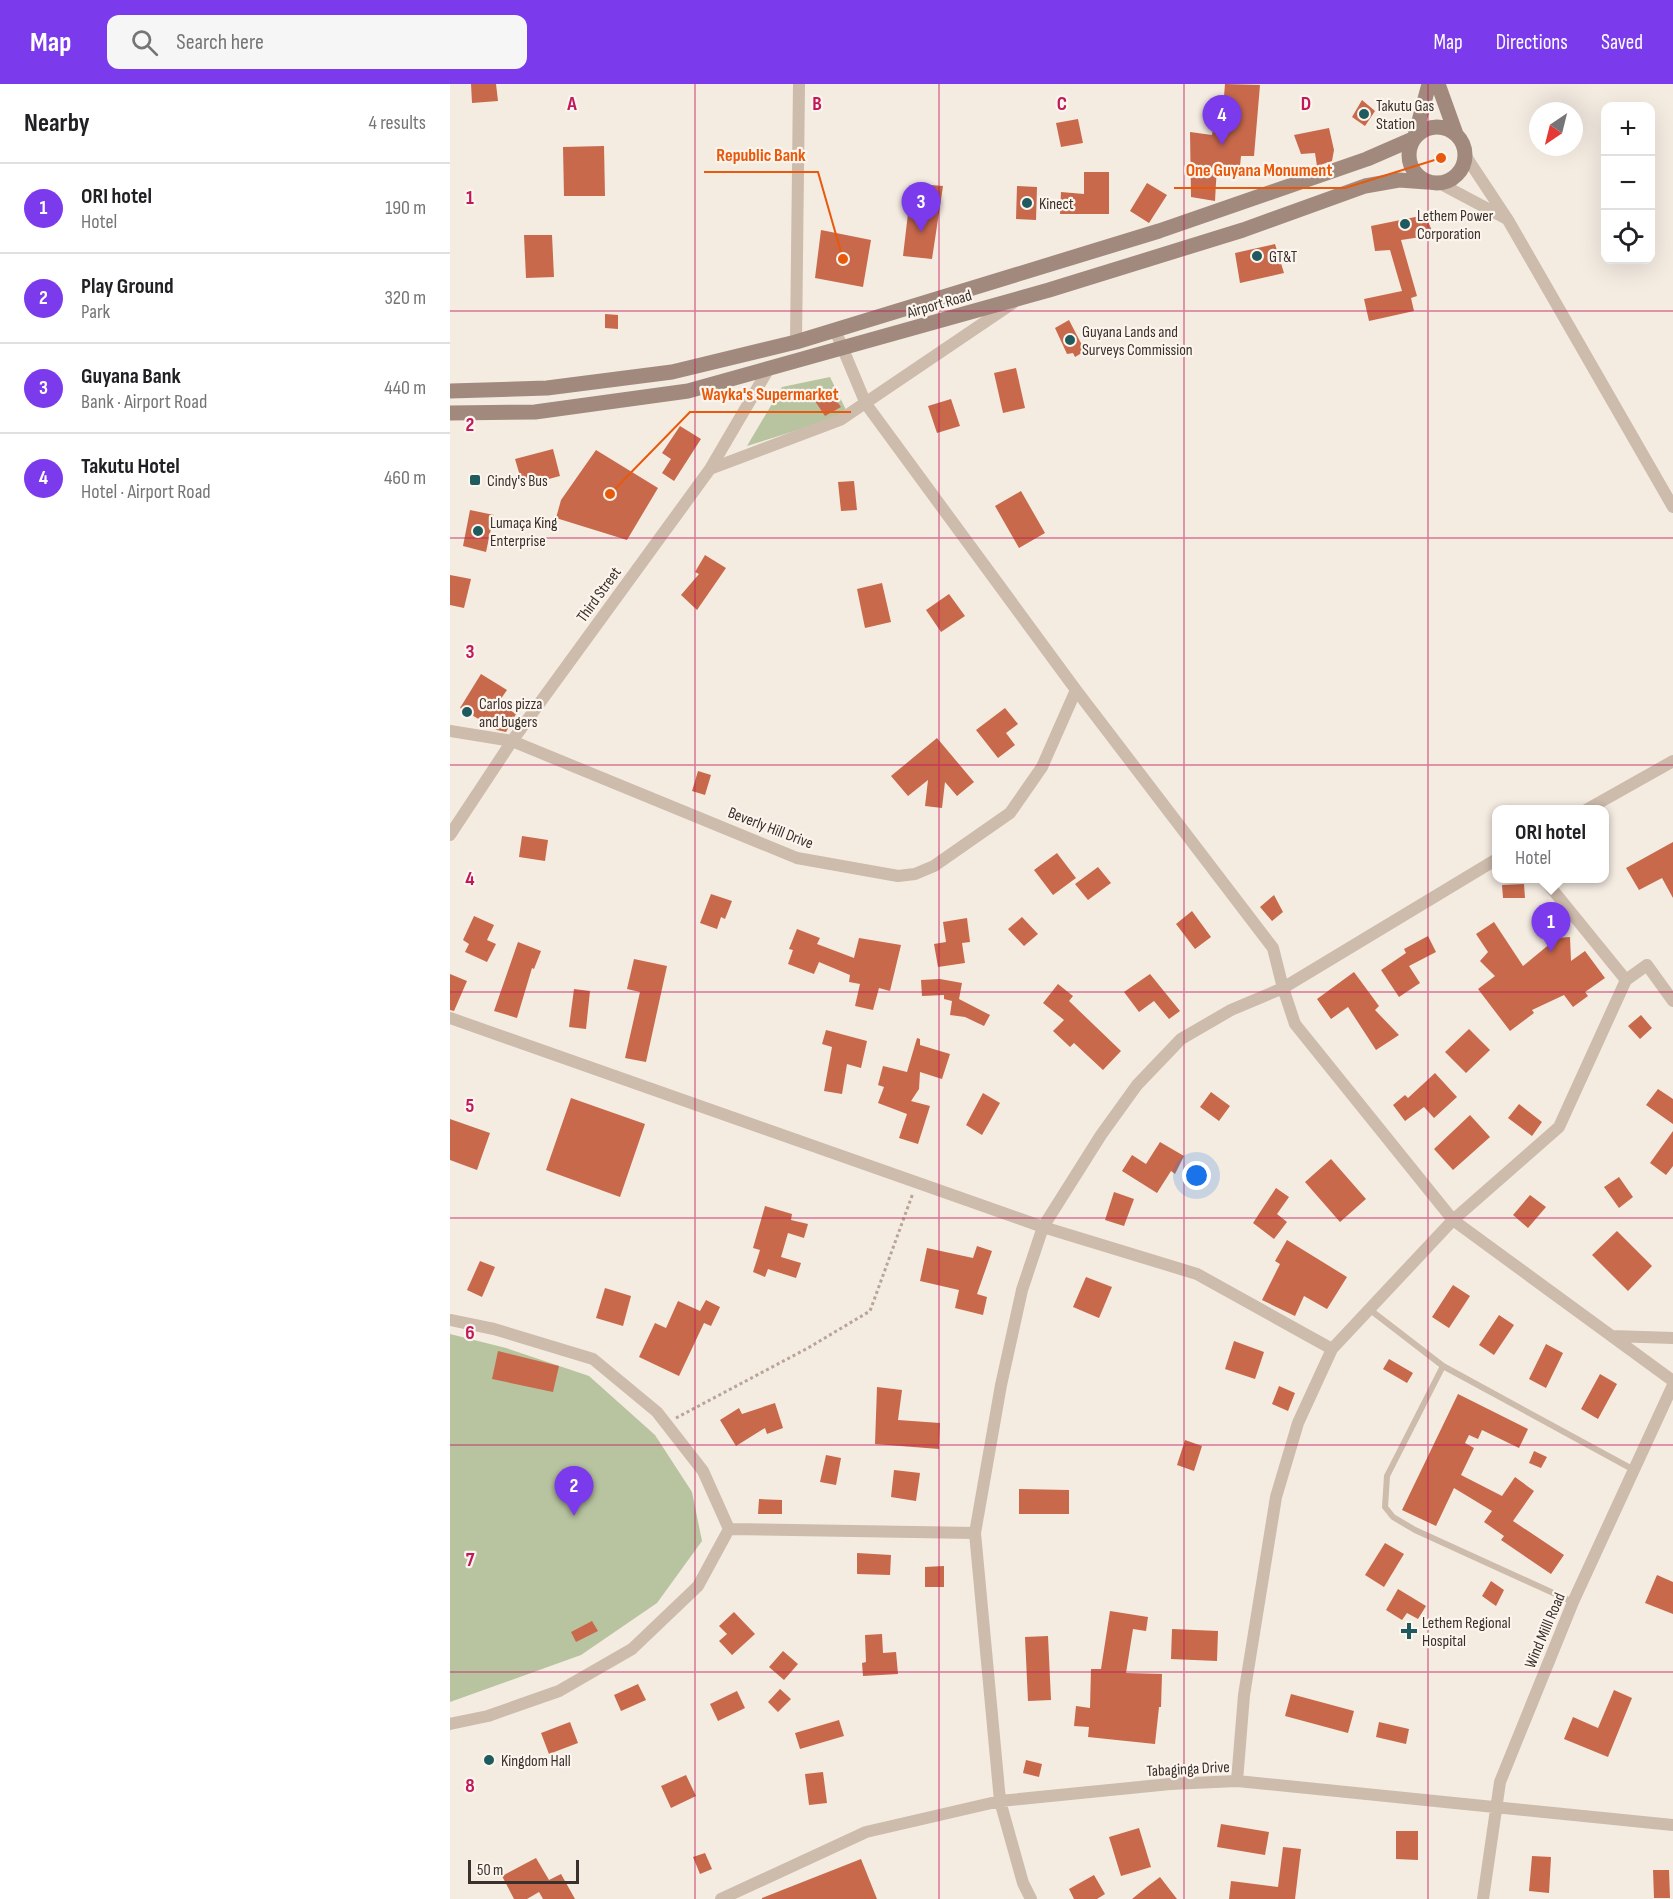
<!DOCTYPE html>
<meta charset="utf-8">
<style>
body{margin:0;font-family:"Sofia Sans Condensed",sans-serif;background:#f6f6f6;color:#202124}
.controls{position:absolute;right:18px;top:18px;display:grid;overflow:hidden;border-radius:12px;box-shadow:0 6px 24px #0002}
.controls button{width:54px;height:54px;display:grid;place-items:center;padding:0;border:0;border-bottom:2px solid #e0e0e0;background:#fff;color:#202124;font:30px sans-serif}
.compass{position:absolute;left:1079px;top:18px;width:54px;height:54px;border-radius:50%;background:#fff;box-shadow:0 6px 24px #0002;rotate:215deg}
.scale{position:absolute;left:18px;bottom:15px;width:111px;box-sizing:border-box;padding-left:6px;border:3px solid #3b302b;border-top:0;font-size:16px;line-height:21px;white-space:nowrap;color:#3b302b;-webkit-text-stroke:4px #fbf5ee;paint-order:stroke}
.you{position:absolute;left:747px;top:1092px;width:21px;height:21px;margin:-15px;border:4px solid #fff;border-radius:50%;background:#1a73e8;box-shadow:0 0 0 9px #1a73e833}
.badge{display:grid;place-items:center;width:39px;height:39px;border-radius:50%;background:#7c3aed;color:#fff;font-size:20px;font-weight:700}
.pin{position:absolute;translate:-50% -50px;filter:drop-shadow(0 2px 3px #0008)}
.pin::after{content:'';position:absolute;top:32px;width:21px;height:18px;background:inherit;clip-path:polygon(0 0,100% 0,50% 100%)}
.popup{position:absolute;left:1042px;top:721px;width:117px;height:78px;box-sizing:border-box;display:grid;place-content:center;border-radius:12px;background:#fff;filter:drop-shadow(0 2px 4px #0005);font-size:20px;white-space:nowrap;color:#757577}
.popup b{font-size:22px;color:#202124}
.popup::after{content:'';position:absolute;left:50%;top:100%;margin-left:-12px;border:12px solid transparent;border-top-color:#fff}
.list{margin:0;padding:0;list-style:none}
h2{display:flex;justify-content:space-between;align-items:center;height:78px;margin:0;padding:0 24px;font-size:26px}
h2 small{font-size:20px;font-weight:400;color:#757577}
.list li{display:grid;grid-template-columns:39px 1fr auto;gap:18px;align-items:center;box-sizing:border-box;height:90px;padding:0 24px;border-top:2px solid #e0e0e0}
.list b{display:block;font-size:22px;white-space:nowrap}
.list p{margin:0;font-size:20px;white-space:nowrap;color:#757577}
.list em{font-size:20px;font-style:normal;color:#757577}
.icon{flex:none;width:33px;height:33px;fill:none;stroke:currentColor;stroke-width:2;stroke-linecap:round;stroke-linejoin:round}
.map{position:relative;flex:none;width:1223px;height:1815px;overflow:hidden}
header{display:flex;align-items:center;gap:36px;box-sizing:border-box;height:84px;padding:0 30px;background:#7c3aed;color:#fff}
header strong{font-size:28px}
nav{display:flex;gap:33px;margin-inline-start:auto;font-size:21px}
.search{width:420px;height:54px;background:#f6f6f6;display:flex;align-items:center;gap:15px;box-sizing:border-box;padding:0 21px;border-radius:12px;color:#757577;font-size:22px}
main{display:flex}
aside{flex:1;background:#fff}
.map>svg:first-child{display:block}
.green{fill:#b8c4a0}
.building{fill:#c8694b}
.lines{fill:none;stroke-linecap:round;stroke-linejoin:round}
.path{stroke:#b9a596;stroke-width:3;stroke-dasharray:3 3;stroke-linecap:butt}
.lane{stroke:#cdbbac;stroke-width:6}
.street{stroke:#cdbbac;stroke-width:12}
.secondary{stroke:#a18a7d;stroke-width:15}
.grid{fill:none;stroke:#c2185b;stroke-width:1.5;stroke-opacity:0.55}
.poi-dot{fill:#1f5a5e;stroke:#fbf5ee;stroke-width:2}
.labels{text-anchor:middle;stroke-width:4.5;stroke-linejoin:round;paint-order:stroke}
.poi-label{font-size:16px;fill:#3b302b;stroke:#fbf5ee;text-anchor:start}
.street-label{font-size:16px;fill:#3b302b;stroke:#fbf5ee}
.grid-label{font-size:20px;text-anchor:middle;font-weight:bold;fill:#c2185b;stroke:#fbf5ee;stroke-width:4.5;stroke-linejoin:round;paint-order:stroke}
.leader{fill:none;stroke:#e8590c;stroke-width:2}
.callout-dot{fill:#e8590c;stroke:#fbf5ee;stroke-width:2}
.callout-label{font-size:18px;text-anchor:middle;font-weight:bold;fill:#e8590c;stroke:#fbf5ee;stroke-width:4.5;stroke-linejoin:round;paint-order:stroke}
</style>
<header>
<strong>Map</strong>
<div class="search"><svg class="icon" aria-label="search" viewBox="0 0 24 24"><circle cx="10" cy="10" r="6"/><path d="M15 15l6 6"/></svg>Search here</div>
<nav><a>Map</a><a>Directions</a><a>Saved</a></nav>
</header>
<main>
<aside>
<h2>Nearby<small>4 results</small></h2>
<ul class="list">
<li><span class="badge">1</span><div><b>ORI hotel</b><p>Hotel</p></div><em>190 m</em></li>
<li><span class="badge">2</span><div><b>Play Ground</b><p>Park</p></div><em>320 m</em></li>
<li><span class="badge">3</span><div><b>Guyana Bank</b><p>Bank · Airport Road</p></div><em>440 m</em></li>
<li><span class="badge">4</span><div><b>Takutu Hotel</b><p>Hotel · Airport Road</p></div><em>460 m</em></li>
</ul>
</aside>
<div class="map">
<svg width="1223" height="1815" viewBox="0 0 1223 1815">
<rect width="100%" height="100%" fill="#f4ebe1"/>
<!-- green -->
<path class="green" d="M380 293 397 328 386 334 297 362 332 303Z
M0 1250 56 1264 139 1292 205 1351 242 1408 252 1457 207 1519 131 1571 0 1618Z"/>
<!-- building -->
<path class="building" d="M21 0H46L48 17 22 19Z
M775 0 810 1 804 72H791L790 82 767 81 765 117 741 113 740 48 762 51 764 36 772 37Z
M912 16 925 27 915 42 902 33Z
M628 35 633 59 611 63 606 39Z
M879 44 884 66 882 77 867 82 865 69 851 70 844 51Z
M154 62 155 112H114L113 63Z
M634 88H659V130H610L611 108 634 110Z
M697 99 717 111 699 139 680 127Z
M468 100 493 102 482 175 453 172 459 121 466 122Z
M567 102 587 103 586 136 566 135Z
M975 131 984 151 951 156 967 212 961 214 964 227 919 237 914 215 952 207 940 166 925 167 921 142Z
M371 146 421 156 413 203 365 194Z
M74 151H102L104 193 76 194Z
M825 160 834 189 790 199 785 169Z
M155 230 168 231V245L155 244Z
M619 236 635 267 625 273 623 269 617 270 605 244Z
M566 284 575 324 553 329 544 289Z
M380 308 391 323 375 332 365 317Z
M501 315 510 342 487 349 478 322Z
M230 342 251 355 224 397 212 389 221 375 212 369Z
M103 365 110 392 73 402 65 375Z
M146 366 208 404 177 456 106 434 111 416Z
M404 397 407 426 391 427 388 398Z
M571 407 595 449 569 464 545 422Z
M20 426 44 431 36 468 13 462Z
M255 471 276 484 247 526 231 511 249 490 245 488Z
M0 491 21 495 14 524 0 521Z
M432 499 441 538 415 544 407 505Z
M499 510 515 532 491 548 476 526Z
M31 590 57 606 48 619 66 630 56 648 47 646 10 624Z
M555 624 568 640 556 649 565 661 548 674 526 646Z
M487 654 524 698 507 712 495 698 492 724 475 722 478 696 458 712 441 692Z
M248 687 261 691 255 711 242 707Z
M72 752 98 756 95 777 69 773Z
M1223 758V814L1212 794 1189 806 1176 784Z
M607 769 626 794 603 811 584 786Z
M648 783 661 799 638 816 625 800Z
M1074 800 1075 814H1053L1052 801Z
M261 810 282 817 275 835 271 833 267 845 250 839Z
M824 811 833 828 822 837 810 823Z
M742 827 761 853 745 865 726 840Z
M24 832 44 841 37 856 46 860 37 878 15 868 19 860 13 856Z
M572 833 588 850 574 862 558 845Z
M517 834 520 858 512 859 515 879 488 883 484 860 496 858 493 838Z
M1044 838 1073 882 1107 854 1120 853 1121 877 1135 867 1155 894 1135 908 1138 912 1123 923 1114 911 1082 926 1084 929 1060 947 1028 905 1045 892 1030 877 1038 868 1026 850Z
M347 845 370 854 367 860 404 874 409 854 451 861 440 907 429 904 423 926 405 922 410 900 399 898 400 891 369 878 364 890 338 880 343 866 339 865Z
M978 852 986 868 959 882 970 899 949 913 931 886 956 869 954 865Z
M68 858 91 867 84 885 82 884 67 934 44 927Z
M184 875 217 882 196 978 175 974 190 908 177 905Z
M904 888 929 922 925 926 949 951 926 966 898 923 881 935 867 915Z
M0 890 17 897 4 927 0 926Z
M700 890 730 927 719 935 704 917 689 928 674 908Z
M490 895 512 899 509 915 540 931 534 942 515 933 500 931 502 917 494 915V911L472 912 471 896Z
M608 900 623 912 619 917 671 967 653 986 624 959 620 963 603 947 614 936 593 919Z
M124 905 140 907 136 945 119 943Z
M1191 931 1202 944 1190 955 1178 942Z
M1019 945 1040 966 1016 989 995 968Z
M376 946 417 957 411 984 397 980 392 1010 374 1007 382 963 372 960Z
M467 954 470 955V961L500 970 492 995 470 988 469 1005 461 1017 480 1022 468 1060 449 1054 457 1030 428 1019 434 1003 428 1001 433 982 457 988Z
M985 989 1007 1013 984 1034 974 1023 955 1037 943 1021 955 1011 958 1014Z
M1208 1005 1223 1015V1040L1196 1021Z
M761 1008 780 1022 769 1037 750 1023Z
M533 1009 550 1019 532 1051 516 1041Z
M121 1014 195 1040 170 1113 96 1086Z
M1069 1020 1092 1038 1082 1052 1058 1034Z
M1020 1031 1040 1053 1003 1086 984 1065Z
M0 1035 40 1049 27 1086 0 1076Z
M1223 1047V1082L1216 1091 1200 1079Z
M710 1058 734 1072 725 1090 721 1087 707 1109 672 1087 682 1071 696 1080Z
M881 1075 916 1115 890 1138 855 1098Z
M1169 1093 1183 1113 1169 1124 1154 1103Z
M826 1104 839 1113 827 1130 837 1138 824 1155 803 1139Z
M664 1108 684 1115 674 1142 655 1136Z
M1080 1111 1096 1123 1078 1144 1063 1131Z
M315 1122 342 1130 341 1136 358 1140 354 1154 338 1149 331 1173 351 1179 346 1194 318 1185 315 1193 303 1188 310 1166 303 1164Z
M1167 1147 1202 1182 1178 1207 1142 1171Z
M837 1156 897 1193 877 1225 854 1212 845 1232 812 1216 830 1180 825 1177Z
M527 1162 542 1167 527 1210 537 1213 533 1231 505 1224 509 1206 470 1197 477 1164 523 1174Z
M30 1177 45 1183 32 1213 17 1206Z
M636 1193 662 1203 649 1234 623 1223Z
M1003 1201 1020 1212 999 1244 982 1233Z
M155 1204 181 1212 173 1242 146 1234Z
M256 1216 270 1223 261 1242 254 1239 229 1292 189 1273 205 1239 216 1244 228 1217 250 1227Z
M1049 1231 1064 1241 1044 1271 1029 1261Z
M784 1257 814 1268 805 1295 775 1285Z
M1096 1260 1113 1269 1096 1304 1079 1295Z
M48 1267 109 1282 103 1308 42 1295Z
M939 1275 963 1289 957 1299 933 1285Z
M1150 1290 1167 1300 1148 1335 1131 1325Z
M829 1302 845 1309 838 1327 822 1320Z
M427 1303 452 1306 448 1336 490 1339 489 1365 425 1360Z
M1008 1310 1078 1345 1069 1364 1032 1346 1028 1355 1019 1351 1015 1359 1024 1364 1011 1391 1052 1412 1065 1393 1084 1407 1063 1437 1114 1471 1101 1490 1051 1456 1054 1452 1034 1438 1042 1427 1004 1404 986 1442 952 1426Z
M325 1319 333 1344 317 1350 315 1344 286 1362 270 1336 289 1324 292 1330Z
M735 1356 752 1362 744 1387 727 1381Z
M1084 1367 1097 1373 1091 1384 1079 1379Z
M376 1371 391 1374 386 1401 370 1398Z
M444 1386 470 1389 466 1417 441 1413Z
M569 1405 619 1406V1430H569Z
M309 1415 332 1416V1430H308Z
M935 1459 954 1470 934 1503 915 1491Z
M407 1469 441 1471 440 1491 407 1490Z
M494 1482V1503H475V1483Z
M1207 1491 1223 1498V1530L1195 1519Z
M1041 1497 1054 1506 1046 1522 1032 1512Z
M948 1505 976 1522 968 1535 957 1529 952 1536 936 1526Z
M660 1527 698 1533 696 1547 683 1545 676 1589 712 1590 711 1623H709L705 1660 638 1653 639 1643 624 1642 626 1622 640 1624 641 1585H651Z
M284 1528 305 1550 282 1571 269 1557 277 1550 269 1542Z
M142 1537 148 1547 126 1558 121 1548Z
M722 1545 768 1547 767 1577 721 1575Z
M432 1550 433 1569 446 1568 448 1590 413 1592 412 1579 416 1578 415 1551Z
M598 1552 601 1616 578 1617 575 1553Z
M333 1567 348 1580 334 1596 319 1583Z
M188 1600 196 1616 171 1627 164 1611Z
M330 1605 341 1615 328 1628 318 1618Z
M1164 1606 1182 1614 1158 1673 1114 1655 1123 1633 1148 1644Z
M287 1607 295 1624 268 1637 260 1620Z
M841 1610 904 1627 898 1649 835 1632Z
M389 1636 394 1652 350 1665 345 1649Z
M120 1638 128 1659 99 1670 91 1649Z
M929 1638 959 1645 956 1660 926 1653Z
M576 1676 592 1680 589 1693 573 1689Z
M373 1688 377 1719 359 1721 355 1690Z
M236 1691 246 1712 221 1724 211 1702Z
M771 1740 819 1748 815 1771 767 1763Z
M689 1744 701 1783 671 1792 659 1753Z
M946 1747H968V1776L946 1775Z
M833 1763 851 1765 845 1815H779L781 1797 828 1803Z
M255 1769 262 1785 250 1790 243 1773Z
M1082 1772 1101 1773 1099 1809 1079 1807Z
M86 1774 99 1796 111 1790 125 1815H93L89 1808 77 1815H64L52 1792Z
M411 1775 427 1815H312V1814Z
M1203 1786H1219L1220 1814H1204Z
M644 1791 655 1810 647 1815H624L619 1805Z
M710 1793 727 1815H682L698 1802Z"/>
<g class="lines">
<!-- path -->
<path class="path" d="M226 1334 358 1264 420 1227 463 1109"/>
<!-- lane -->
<path class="lane" d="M919 1225 993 1282 1184 1386
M993 1282 937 1392 935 1423 943 1433 965 1446 1123 1518"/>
<!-- street -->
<path class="street" d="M1015 71 1058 136 1223 423
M991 100 1057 135
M385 246 416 320 626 606 823 864 833 904 781 926 731 955 687 1001 651 1051 593 1143 572 1206 551 1301 525 1449 550 1717 573 1799 581 1815
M346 258 349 0
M260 385 390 336 563 219
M0 647 62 657 347 774 448 792 465 790 484 782 560 729 592 683 626 606
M1136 726 1223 677
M0 751 62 657 260 385 318 286
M1093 794 1176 896 1109 1043 1003 1136 1223 1297
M1176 896 1197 881 1223 917
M0 934 593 1143 747 1190 882 1265
M0 1236 44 1245 143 1275 207 1328 253 1387 279 1445
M1162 1252 1223 1254
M0 1640 38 1632 109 1607 182 1565 248 1502 279 1445 525 1449
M787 1697 794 1611 826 1413 848 1339 882 1265 1003 1136 845 940 833 904 1047 775
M271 1815 416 1748 550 1717 720 1700 787 1697 1223 1741
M1033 1815 1050 1698 1123 1518 1223 1301"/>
<!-- secondary -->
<path class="secondary" d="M988 0 1006 50
M959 71a28 28 0 1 1 56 0a28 28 0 1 1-56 0Z
M965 52 979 0
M0 307 97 304 222 288 346 258 709 147 917 75 963 55
M0 329 85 328 238 307 599 206 793 146 915 102 949 96 977 98"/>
</g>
<!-- grid -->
<path class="grid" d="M245 0V1815M489 0V1815M734 0V1815M978 0V1815M0 227H1223M0 454H1223M0 681H1223M0 908H1223M0 1134H1223M0 1361H1223M0 1588H1223"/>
<!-- markers -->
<g class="poi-dot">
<circle cx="914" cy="30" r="6"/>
<circle cx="577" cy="119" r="6"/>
<circle cx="955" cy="140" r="6"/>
<circle cx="807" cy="172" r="6"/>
<circle cx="620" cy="256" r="6"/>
<rect x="19" y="390" width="12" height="12" rx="3"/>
<circle cx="28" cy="447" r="6"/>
<circle cx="17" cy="628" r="6"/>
<path d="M956 1538h6v6h6v6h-6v6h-6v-6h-6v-6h6z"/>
<circle cx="39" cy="1676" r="6"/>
</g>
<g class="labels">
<!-- poi labels -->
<g class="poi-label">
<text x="926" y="27">Takutu Gas<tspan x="926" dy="18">Station</tspan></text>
<text x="589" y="125">Kinect</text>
<text x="967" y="137">Lethem Power<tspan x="967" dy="18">Corporation</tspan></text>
<text x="819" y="178">GT&amp;T</text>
<text x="632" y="253">Guyana Lands and<tspan x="632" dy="18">Surveys Commission</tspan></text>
<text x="37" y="402">Cindy's Bus</text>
<text x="40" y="444">Lumaça King<tspan x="40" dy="18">Enterprise</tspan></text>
<text x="29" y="625">Carlos pizza<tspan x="29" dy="18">and bugers</tspan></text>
<text x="972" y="1544">Lethem Regional<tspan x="972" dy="18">Hospital</tspan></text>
<text x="51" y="1682">Kingdom Hall</text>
</g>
<!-- street labels -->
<g class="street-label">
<text transform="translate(489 219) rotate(-16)" y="6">Airport Road</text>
<text transform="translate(148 510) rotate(-54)" y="6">Third Street</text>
<text transform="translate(321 743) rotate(21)" y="6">Beverly Hill Drive</text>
<text transform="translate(1094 1546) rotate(-67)" y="6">Wind Milll Road</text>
<text transform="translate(738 1684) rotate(-3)" y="6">Tabaginga Drive</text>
</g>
</g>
<g class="grid-label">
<text x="122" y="26">A</text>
<text x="367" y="26">B</text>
<text x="612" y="26">C</text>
<text x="856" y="26">D</text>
<text x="20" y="120">1</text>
<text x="20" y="347">2</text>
<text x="20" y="574">3</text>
<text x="20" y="801">4</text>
<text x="20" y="1028">5</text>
<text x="20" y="1255">6</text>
<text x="20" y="1482">7</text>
<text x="20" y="1708">8</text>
</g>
<!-- callouts -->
<path class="leader" d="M393 175L368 88H254M991 74L895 104H724M160 410L240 328H401"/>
<g class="callout-dot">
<circle cx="393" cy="175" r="6"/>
<circle cx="991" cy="74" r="6"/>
<circle cx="160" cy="410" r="6"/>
</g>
<g class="callout-label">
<text x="311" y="77">Republic Bank</text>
<text x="809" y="92">One Guyana Monument</text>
<text x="320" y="316">Wayka's Supermarket</text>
</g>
</svg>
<div class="controls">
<button>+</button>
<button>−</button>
<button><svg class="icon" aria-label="locate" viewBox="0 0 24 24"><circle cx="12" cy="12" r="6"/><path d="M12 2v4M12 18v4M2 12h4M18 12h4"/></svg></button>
</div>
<svg class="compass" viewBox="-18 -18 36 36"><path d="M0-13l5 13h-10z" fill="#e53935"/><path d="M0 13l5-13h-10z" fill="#757577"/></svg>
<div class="scale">50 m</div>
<div class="you"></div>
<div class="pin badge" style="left:1101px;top:868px">1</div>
<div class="popup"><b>ORI hotel</b>Hotel</div>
<div class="pin badge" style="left:124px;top:1432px">2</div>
<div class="pin badge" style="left:471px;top:148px">3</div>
<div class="pin badge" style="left:772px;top:61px">4</div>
</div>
</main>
